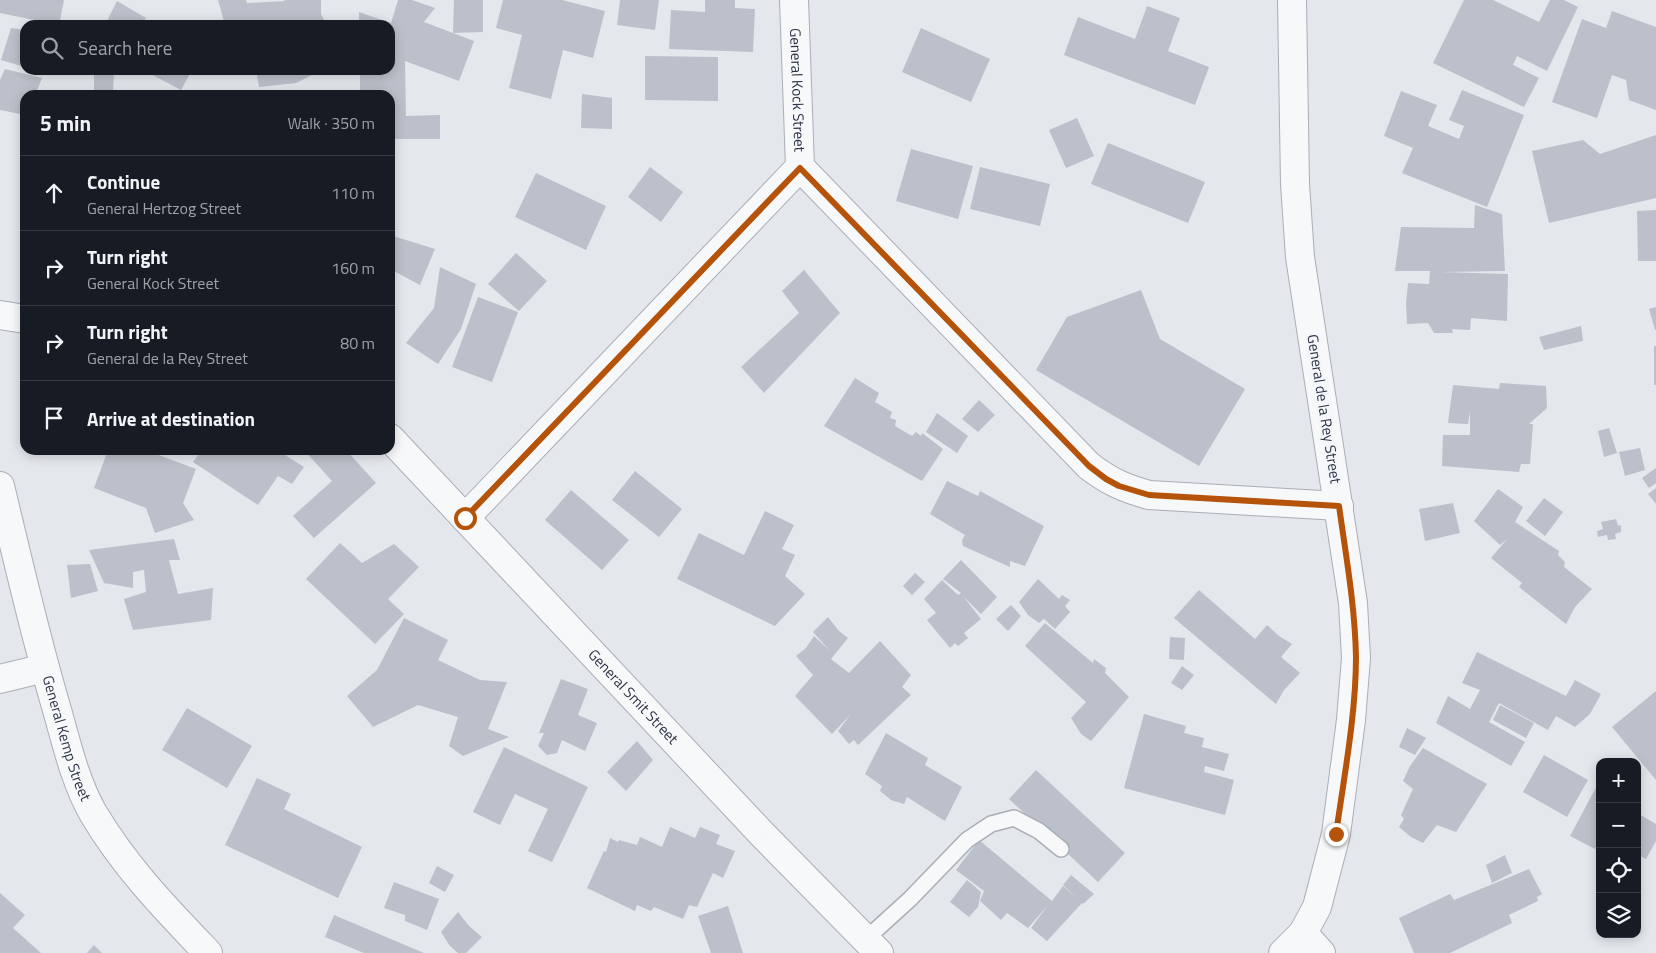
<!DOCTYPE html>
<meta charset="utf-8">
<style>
body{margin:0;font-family:"Titillium Web",sans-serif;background:#242831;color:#f1f3f6}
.controls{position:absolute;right:15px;bottom:15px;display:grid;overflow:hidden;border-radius:10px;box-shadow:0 2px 12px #0003}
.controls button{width:45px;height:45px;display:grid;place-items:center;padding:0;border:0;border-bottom:1px solid #363941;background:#171b24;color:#f1f3f6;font:25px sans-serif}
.stop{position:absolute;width:15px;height:15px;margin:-11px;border:4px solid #b45309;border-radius:50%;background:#fff}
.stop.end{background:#b45309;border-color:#fff;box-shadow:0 1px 5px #0008}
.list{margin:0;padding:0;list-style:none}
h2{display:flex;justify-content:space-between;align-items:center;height:65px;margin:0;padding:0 20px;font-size:21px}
h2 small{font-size:16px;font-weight:400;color:#9ea1a6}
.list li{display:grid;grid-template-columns:32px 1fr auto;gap:15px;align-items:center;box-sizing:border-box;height:75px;padding:0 20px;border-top:1px solid #363941}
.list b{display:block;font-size:19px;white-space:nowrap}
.list p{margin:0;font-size:16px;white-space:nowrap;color:#9ea1a6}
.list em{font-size:16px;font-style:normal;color:#9ea1a6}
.icon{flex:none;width:28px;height:28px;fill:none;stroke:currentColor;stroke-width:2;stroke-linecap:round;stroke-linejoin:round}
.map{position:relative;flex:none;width:1656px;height:953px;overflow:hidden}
.search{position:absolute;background:#171b24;box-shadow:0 2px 12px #0003;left:20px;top:20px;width:375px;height:55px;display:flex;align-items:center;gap:12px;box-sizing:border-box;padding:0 18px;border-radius:15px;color:#9ea1a6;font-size:19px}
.panel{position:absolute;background:#171b24;box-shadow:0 2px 12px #0003;left:20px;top:90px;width:375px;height:365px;border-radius:15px}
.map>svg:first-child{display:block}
.building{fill:#bbc0ca}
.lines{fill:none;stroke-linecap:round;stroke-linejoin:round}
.lane-casing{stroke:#a9aeb7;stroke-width:18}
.street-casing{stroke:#a9aeb7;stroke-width:30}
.lane{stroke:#f7f8fa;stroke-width:15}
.street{stroke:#f7f8fa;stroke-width:28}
.route{stroke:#b45309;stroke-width:6}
.labels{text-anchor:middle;stroke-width:5;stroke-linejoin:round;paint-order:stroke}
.street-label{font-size:15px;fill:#2b3445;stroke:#f4f6f9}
</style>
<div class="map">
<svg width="1656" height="953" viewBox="0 0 1656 953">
<rect width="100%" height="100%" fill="#e4e7ec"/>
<!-- building -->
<path class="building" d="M0 0H64L59 25 0 13Z
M218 0H246L247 3 285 1 284 0H321V14L327 25H225Z
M398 0H412L435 8 424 22 453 33 454 0H483V32L453 33 474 41 459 81 405 61 406 116 440 115V139H390V95H360V70H390V25H359V12L391 23Z
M503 0H562L605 11 593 58 563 50 551 99 509 88 522 35 496 28Z
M620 0H659L655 30 617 25Z
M705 0H735V8L755 9 753 52 669 49 671 10 705 12Z
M1464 0H1493L1539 22 1550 0H1564L1578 7 1547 71 1517 56 1513 65 1539 78 1524 107 1433 63Z
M117 1 146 18 140 25H105Z
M1147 6 1180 18 1168 51 1209 67 1195 105 1064 55 1078 17 1135 39Z
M1612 11 1656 27V110L1629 100 1626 80 1612 75 1597 118 1552 102 1582 19 1606 28Z
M11 28 25 30V67L1 60Z
M921 28 990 59 971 102 902 72Z
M645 56 718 57V101L645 100Z
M5 69 42 78 36 93 41 95H25V115L0 110V80Z
M94 70H114L113 95 94 92Z
M143 70H192L181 90Z
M256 70H322L296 83 259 87Z
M1462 90 1524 115 1487 207 1402 173 1413 148 1384 136 1401 91 1437 105 1428 126 1459 139 1464 126 1449 120Z
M582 94 612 98V129L581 128Z
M1077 118 1094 156 1066 168 1049 130Z
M1656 135V198L1549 223 1532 151 1583 140 1600 154Z
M1108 143 1205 182 1188 223 1091 184Z
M911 149 973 166 958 219 896 201Z
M650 167 683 192 661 222 628 197Z
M980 167 1050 184 1040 226 970 209Z
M536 173 606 206 586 250 515 217Z
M1475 205 1502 214 1505 271 1441 272 1508 274 1507 321 1471 318 1470 330 1452 329 1453 333H1434L1428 323 1407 324 1406 303 1408 283 1429 284 1430 271H1395L1401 227 1474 228Z
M1656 210V261H1638L1637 211Z
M390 235 435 249 420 285 392 270 390 273Z
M516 253 547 281 519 311 488 284Z
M440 267 476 284 461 329 438 364 406 343 434 308Z
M804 270 840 313 764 393 741 367 799 313 782 291Z
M1141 290 1160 339 1245 389 1199 466 1036 370 1067 317Z
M478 297 518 312 492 382 452 367Z
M1656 307V330H1655L1649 309Z
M1581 326 1583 341 1544 350 1539 337Z
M1654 346H1656V385H1654Z
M855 378 879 393 875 402 892 412 890 418 896 420 895 426 912 436 916 432 921 436 922 433 943 449 922 481 824 426Z
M1500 383 1546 386 1547 408 1529 424H1533L1530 464H1521L1519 472 1442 466 1443 435H1470V411L1468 424 1448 423 1453 385 1499 389Z
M979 400 995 415 978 432 962 419Z
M937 413 968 436 957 453 926 432Z
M1609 428 1617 453 1604 457 1598 431Z
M1640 448 1645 470 1625 476 1619 452Z
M108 450H145L196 469 183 503 194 520 155 533 146 508 94 488Z
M202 450H277L304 467 292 484 278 476 258 505 193 462Z
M304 450H346L376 483 314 538 293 516 332 481Z
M1656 468V483L1649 488 1642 478Z
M635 471 682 509 659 537 612 500Z
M947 481 978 496 980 491 1044 526 1025 566 1010 561V567L963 546 962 540 965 535 930 514Z
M1656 488V504L1648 494Z
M1498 489 1523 507 1515 522 1559 551 1558 555 1565 562 1564 567 1592 589 1575 607 1566 624 1519 587 1522 583 1491 558 1507 539 1500 545 1474 521Z
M571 490 629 540 602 570 545 520Z
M1544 498 1563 512 1545 536 1526 521Z
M1453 503 1460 533 1425 541 1419 509Z
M765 511 794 525 782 549 795 555 785 576 805 594 775 626 677 579 699 533 744 555Z
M1616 519 1618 526 1621 525V532L1615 534 1616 539 1608 540 1607 535 1598 537 1597 531 1603 529 1601 522Z
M174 539 180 560H169L178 594 213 588 211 620 133 630 124 599 146 592 144 570 133 572V588L104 583 89 550Z
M340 543 362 563 394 544 419 567 388 599 404 614 375 644 306 579Z
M961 560 997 597 981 614 963 596 981 619 964 633 968 638 958 646 955 643 950 648 927 620 936 613 924 599 942 580 958 595 961 593 943 579Z
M90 564 98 591 71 598 67 565Z
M915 573 925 582 912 595 903 586Z
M1038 579 1059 599 1062 595 1070 600 1065 606 1070 612 1055 629 1044 619 1039 623 1028 615 1019 602Z
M1199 590 1255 639 1267 625 1279 636 1292 644 1281 657 1300 673 1284 690 1276 704 1174 618Z
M1011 605 1021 616 1008 631 996 619Z
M828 617 839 631 848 638 831 659 849 673 880 641 911 675 902 687 911 695 858 745 854 740 849 744 838 731 851 714 832 734 795 696 813 675 796 656 806 648 814 636 830 651 813 632Z
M404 618 448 640 438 660 480 680 507 682 488 729 509 737 463 756 449 746 458 717 418 705 373 727 347 696 377 670Z
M1045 623 1093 663 1094 659 1106 668 1105 673 1129 697 1091 741 1081 734 1071 718 1086 702 1025 646Z
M1170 637 1185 638 1184 660 1169 659Z
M1477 652 1566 696 1575 680 1601 694 1590 714 1575 727 1556 716 1548 730 1499 703 1489 722 1525 742 1511 766 1436 723 1448 696 1470 709 1480 690 1462 683Z
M1182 666 1194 675 1182 690 1171 683Z
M561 679 588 689 578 715 597 723 585 751 562 740 557 753 547 755 538 746 544 733H539Z
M1656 691V780L1612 727Z
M1500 705 1534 723 1526 738 1493 720Z
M187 708 252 746 227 788 162 750Z
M1144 714 1186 726 1184 733 1204 738 1202 747 1229 754 1224 771 1205 766 1204 772 1234 780 1225 815 1124 788Z
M1407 728 1426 738 1415 755 1399 747Z
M886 733 928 758 925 765 962 787 945 821 907 797 904 804 891 800 880 791 882 786 865 774Z
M637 741 653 760 626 791 607 772Z
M504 747 588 787 552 862 528 851 548 809 515 794 500 825 473 812Z
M1423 748 1487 784 1456 832 1437 825 1423 843 1411 837 1399 827 1404 819 1401 815 1413 789 1403 781 1410 766Z
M1544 755 1588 780 1567 817 1523 792Z
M1036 770 1125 853 1098 882 1009 799Z
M257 778 291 794 284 809 362 847 338 898 225 845Z
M1600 780V841L1595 849 1570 836Z
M1637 813 1656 824V841L1646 859 1637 854Z
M670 827 695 838 700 827 720 835 716 844 735 851 723 878 713 873 697 907 689 905 683 919 654 907 651 911 637 905 635 911 587 888 604 851 606 852 610 838 618 842 619 840 637 845 640 837 662 847Z
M979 840 1052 901 1063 886 1078 899 1063 885 1071 875 1094 894 1083 904 1082 903 1047 941 1031 928 1048 905 1028 928 1007 913 1001 920 980 901 984 891 956 870Z
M1505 855 1512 873 1492 883 1486 865Z
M437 866 454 875 445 892 429 883Z
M1529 869 1542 894 1537 897 1538 901 1509 915 1512 923 1450 953H1414L1399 918 1450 894 1454 900Z
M967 880 981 892 978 907 969 917 950 902Z
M394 882 439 899 427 930 405 921V915L384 908Z
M0 893 25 915 13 928 41 953H0Z
M728 906 743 953H711L698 916Z
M458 912 469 926 482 937 466 953H458L450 946 441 932Z
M334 915 424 953H364L325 937Z
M94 945 102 953H87Z"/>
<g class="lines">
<!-- lane casing -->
<g class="lane-casing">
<path id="lane" d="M866 939 910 899 967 840 991 824 1014 818 1039 831 1061 849"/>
</g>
<!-- street casing -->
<g class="street-casing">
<g id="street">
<path id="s1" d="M794 0 800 167 1089 466C1110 482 1124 488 1149 495L1339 506"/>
<path d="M0 315 25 319"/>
<path id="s2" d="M390 438 762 834 879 953"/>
<path id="s3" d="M0 486C18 561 35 636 57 710 67 745 75 781 93 813 125 867 165 908 208 953"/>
<path d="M465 518 800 167"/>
<path d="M0 679 45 668"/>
<path d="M1303 933 1321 953"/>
<path d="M1283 953 1303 933 1317 907 1336 834 1351 720 1356 658 1353 603 1300 257 1295 184 1292 0"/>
</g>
</g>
<!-- lane -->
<use href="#lane" class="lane"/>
<!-- street -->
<use href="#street" class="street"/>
</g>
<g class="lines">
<!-- route -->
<path class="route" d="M465 518 800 168 1089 466 1106 479 1119 486 1149 495 1339 506C1346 556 1355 606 1356 657 1356 714 1344 777 1336 834"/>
</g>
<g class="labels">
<!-- street labels -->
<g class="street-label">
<text dy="5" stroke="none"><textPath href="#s1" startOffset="90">General Kock Street</textPath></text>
<text transform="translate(1324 409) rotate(81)" y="5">General de la Rey Street</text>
<text dy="5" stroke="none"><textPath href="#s2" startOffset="355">General Smit Street</textPath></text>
<text dy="5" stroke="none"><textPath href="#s3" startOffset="261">General Kemp Street</textPath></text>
</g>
</g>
</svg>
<div class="controls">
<button>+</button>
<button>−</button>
<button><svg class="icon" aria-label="locate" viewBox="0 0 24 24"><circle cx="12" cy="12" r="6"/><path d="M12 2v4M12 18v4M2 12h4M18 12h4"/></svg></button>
<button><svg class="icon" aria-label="layers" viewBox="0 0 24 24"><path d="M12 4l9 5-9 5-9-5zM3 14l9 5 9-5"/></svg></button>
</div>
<div class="stop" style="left:465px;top:518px"></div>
<div class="stop end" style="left:1336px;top:834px"></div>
<div class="search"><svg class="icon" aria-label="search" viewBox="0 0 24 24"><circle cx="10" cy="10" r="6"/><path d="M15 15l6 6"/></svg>Search here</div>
<section class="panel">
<h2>5 min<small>Walk · 350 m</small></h2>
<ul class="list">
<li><svg class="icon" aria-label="ahead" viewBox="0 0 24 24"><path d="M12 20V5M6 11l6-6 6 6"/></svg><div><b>Continue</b><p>General Hertzog Street</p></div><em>110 m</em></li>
<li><svg class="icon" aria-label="right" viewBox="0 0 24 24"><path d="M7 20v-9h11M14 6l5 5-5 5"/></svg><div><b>Turn right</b><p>General Kock Street</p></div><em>160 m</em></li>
<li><svg class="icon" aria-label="right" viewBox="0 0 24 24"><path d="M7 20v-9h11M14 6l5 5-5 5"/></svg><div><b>Turn right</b><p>General de la Rey Street</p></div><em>80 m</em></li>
<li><svg class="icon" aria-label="arrive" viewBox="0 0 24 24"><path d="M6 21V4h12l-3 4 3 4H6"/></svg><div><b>Arrive at destination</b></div></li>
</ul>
</section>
</div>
